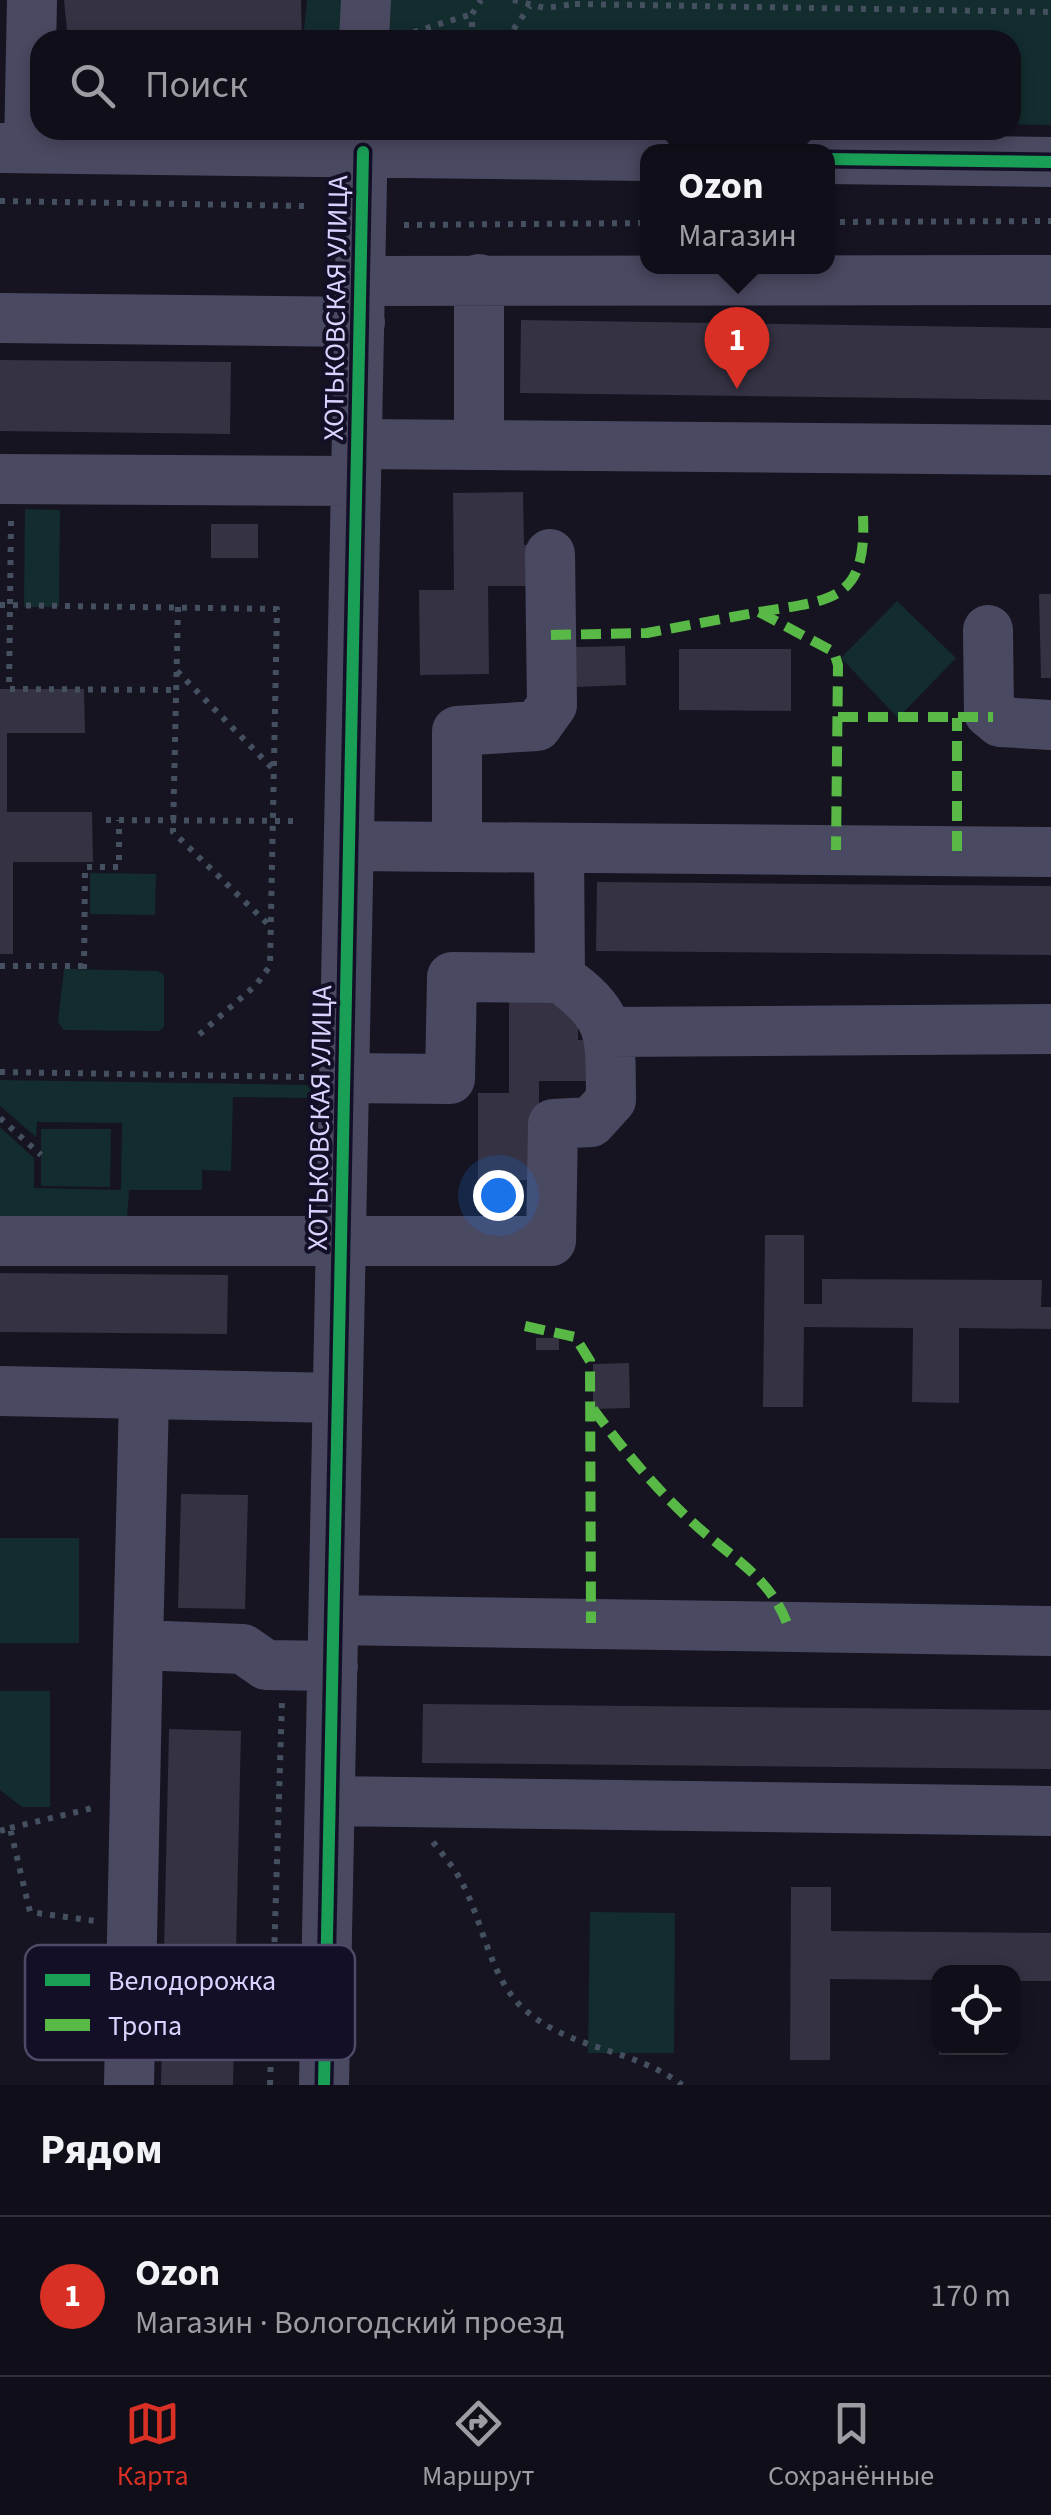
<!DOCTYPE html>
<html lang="ru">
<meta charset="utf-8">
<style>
body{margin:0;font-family:"Source Sans 3",sans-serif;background:#191822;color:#f1f3f6}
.controls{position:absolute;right:30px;bottom:30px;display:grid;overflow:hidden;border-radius:20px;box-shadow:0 5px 15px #0003}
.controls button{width:90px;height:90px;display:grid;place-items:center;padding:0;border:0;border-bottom:2px solid #302f38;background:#100f19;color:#f1f3f6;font:50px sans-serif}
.you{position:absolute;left:498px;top:1195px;width:35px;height:35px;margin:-25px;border:8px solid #fff;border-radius:50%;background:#1a73e8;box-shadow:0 0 0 15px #1a73e833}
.badge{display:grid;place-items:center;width:65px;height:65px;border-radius:50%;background:#d93025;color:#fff;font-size:32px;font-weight:700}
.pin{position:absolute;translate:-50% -82px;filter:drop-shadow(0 2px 5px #0008)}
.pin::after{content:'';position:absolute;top:52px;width:35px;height:30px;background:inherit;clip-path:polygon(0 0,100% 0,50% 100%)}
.popup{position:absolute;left:640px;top:144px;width:195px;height:130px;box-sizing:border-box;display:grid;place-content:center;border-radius:20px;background:#100f19;filter:drop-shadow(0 2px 8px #0005);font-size:32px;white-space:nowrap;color:#9c9ca2}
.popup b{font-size:38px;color:#f1f3f6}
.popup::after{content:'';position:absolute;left:50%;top:100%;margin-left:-20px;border:20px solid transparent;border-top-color:#100f19}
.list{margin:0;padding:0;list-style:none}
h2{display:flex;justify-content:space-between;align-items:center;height:130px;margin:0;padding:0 40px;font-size:42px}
h2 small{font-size:32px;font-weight:400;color:#9c9ca2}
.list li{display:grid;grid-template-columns:65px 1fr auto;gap:30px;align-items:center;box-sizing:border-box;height:160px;padding:0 40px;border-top:2px solid #302f38}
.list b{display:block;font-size:38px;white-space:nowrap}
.list p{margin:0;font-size:32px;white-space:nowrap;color:#9c9ca2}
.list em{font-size:32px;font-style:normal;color:#9c9ca2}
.icon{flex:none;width:55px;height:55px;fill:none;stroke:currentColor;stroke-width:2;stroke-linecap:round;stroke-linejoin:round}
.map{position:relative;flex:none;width:1051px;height:2085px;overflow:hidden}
.search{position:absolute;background:#100f19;box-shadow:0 5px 15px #0003;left:30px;right:30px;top:30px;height:110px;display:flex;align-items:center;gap:25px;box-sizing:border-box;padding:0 35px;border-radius:30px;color:#9c9ca2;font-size:38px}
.sheet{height:290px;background:#100f19}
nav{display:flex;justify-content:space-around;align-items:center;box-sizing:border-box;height:140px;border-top:2px solid #302f38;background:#100f19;font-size:28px;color:#9c9ca2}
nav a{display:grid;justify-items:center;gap:5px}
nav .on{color:#d93025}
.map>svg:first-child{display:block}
.green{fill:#132c2d}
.building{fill:#343243}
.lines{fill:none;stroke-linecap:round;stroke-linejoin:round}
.path{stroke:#44505f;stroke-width:6;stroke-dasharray:5 8;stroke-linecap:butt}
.minor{stroke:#4a4962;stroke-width:50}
.quiet{stroke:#58b947;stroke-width:10;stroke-dasharray:20 10;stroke-linecap:butt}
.cycleway-casing{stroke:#130f26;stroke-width:19}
.cycleway{stroke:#1a9f57;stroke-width:12}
.labels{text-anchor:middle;stroke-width:8;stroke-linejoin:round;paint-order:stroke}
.street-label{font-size:28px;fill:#d9d4ff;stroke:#130f26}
.key{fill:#130f26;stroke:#4e4a67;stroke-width:2.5}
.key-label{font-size:28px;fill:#d9d4ff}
</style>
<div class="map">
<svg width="1051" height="2085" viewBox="0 0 1051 2085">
<rect width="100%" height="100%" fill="#161421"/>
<!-- green -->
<path class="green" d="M307 0H1051V125L1011 124V40H303Z
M25 509 60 510 59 607H24Z
M897 601 956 658 898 718 841 658Z
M90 873 156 874 155 915 90 914Z
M64 969 158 971 164 975V1027L159 1031 64 1030 58 1022Z
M0 1080 311 1085V1098L233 1097 231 1171 202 1170V1190H129L127 1218 0 1216V1127L34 1158V1188L121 1190 122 1123 37 1122 36 1137 0 1106Z
M41 1129H111L110 1187 41 1186Z
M0 1538H79V1643H0Z
M0 1691H50V1807H22L0 1790Z
M590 1912 675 1913 674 2053H588Z"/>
<!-- building -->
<path class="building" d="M64 0H301L302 40H68Z
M521 320 1051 328V400L520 393Z
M0 360 231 362 230 434 0 431Z
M523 492 524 545 535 544 536 586H488L489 674 420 675 419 590H454L453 493Z
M211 524H258V558H211Z
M1039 594H1051V678H1041Z
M625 646 626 685 576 687 575 647Z
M679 649H791V711L679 710Z
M0 689H84L85 733H7V812H92L93 862H13V954H0Z
M597 882 1051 886V955L596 951Z
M509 1002H578V1040H597V1081H539V1180H478V1093H509Z
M765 1235H804V1304H822V1279L1042 1280 1041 1307H1051V1329L959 1328V1403L912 1402 913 1328 804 1327 803 1407H763Z
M0 1273 228 1275 227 1334 0 1332Z
M536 1338H559V1350H536Z
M629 1363 630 1408 593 1409V1364Z
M181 1494 248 1495 245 1609 178 1608Z
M423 1704 1051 1710V1769L422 1763Z
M169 1729 241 1731 233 2085H161Z
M791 1887H831V1931L1051 1933V1981H1014V1972H938V1980L830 1979V2060H790Z
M939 2048H986V2055H939Z"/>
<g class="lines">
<!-- path -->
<path class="path" d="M513 0 545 8 575 4
M575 4 1051 12
M413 32 430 40
M401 36 472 14
M472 40V14L481 0
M506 40 530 6
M0 201 305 206
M827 222 1051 221
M404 225 647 223
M11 521 9 689 175 690
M0 605 277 609 270 966 256 985 194 1039
M178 607 173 832 272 928
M177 671 272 768
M106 820 293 821
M0 966H84
M84 969 85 867H119V820
M0 1072 304 1077
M0 1118 41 1155
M10 1828 97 1807
M0 1831 10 1828 30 1912 95 1921
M433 1842C442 1854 453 1866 460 1879 483 1919 489 1978 524 2009 571 2051 634 2048 682 2085
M270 2085 282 1701"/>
<!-- minor -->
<path class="minor" d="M364 40 366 0
M0 148 647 156
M29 148 32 0
M827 159 1051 162
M479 279V445
M360 281 1051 280
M0 318 360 322
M357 444 1051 450
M0 479 356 481
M988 630 989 713 1000 722 1051 725
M349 846 1051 852
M457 847V731L537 726 552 705 550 554
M610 1032 1051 1029
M345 1078 450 1079 452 977 560 978 559 848
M0 1241H551L553 1124 591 1122 611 1100C610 1038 616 1016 560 978
M0 1391 338 1398
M334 1620 1051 1631
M138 1645 144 1397
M330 1801 1051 1811
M129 2085 138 1645 243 1649 266 1665 333 1666
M324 2085 363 130"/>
<!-- quiet -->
<path class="quiet" d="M759 612C831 600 867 602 863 516
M551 635 647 633 759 612 834 652 838 665 836 850
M838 717H993
M957 851V718
M525 1326 575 1337 590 1361 591 1623
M593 1409C622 1448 654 1487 690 1520 728 1556 770 1575 788 1626"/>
<!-- cycleway casing -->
<g class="cycleway-casing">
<path id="cycleway" d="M827 159 1051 162
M324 2085 363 152"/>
</g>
<!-- cycleway -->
<use href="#cycleway" class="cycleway"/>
</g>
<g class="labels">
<!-- street labels -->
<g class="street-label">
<text transform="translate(335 308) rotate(-89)" y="10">ХОТЬКОВСКАЯ УЛИЦА</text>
<text transform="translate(319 1118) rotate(-89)" y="10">ХОТЬКОВСКАЯ УЛИЦА</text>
</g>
</g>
<!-- legend -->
<rect x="25" y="1945" width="330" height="115" rx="15" class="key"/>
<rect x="45" y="1974" width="45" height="12" fill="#1a9f57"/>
<rect x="45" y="2019" width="45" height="12" fill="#58b947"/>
<g class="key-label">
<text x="108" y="1990">Велодорожка</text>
<text x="108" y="2035">Тропа</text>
</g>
</svg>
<div class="controls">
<button><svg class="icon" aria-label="locate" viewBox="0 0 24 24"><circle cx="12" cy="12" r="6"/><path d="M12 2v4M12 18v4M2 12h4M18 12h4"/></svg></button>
</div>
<div class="you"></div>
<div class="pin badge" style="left:737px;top:389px">1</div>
<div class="popup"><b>Ozon</b>Магазин</div>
<div class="search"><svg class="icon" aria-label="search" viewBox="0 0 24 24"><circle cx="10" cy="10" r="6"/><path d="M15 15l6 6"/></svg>Поиск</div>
</div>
<section class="sheet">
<h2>Рядом<small></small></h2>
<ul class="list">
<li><span class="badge">1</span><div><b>Ozon</b><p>Магазин · Вологодский проезд</p></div><em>170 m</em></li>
</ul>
</section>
<nav>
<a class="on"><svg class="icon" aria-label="map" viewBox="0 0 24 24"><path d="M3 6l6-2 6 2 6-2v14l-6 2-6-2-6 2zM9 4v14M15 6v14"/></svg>Карта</a>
<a><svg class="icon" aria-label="directions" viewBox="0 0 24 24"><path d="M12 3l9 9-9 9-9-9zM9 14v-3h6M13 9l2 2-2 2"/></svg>Маршрут</a>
<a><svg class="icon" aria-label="saved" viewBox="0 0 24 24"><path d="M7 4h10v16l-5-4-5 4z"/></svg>Сохранённые</a>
</nav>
